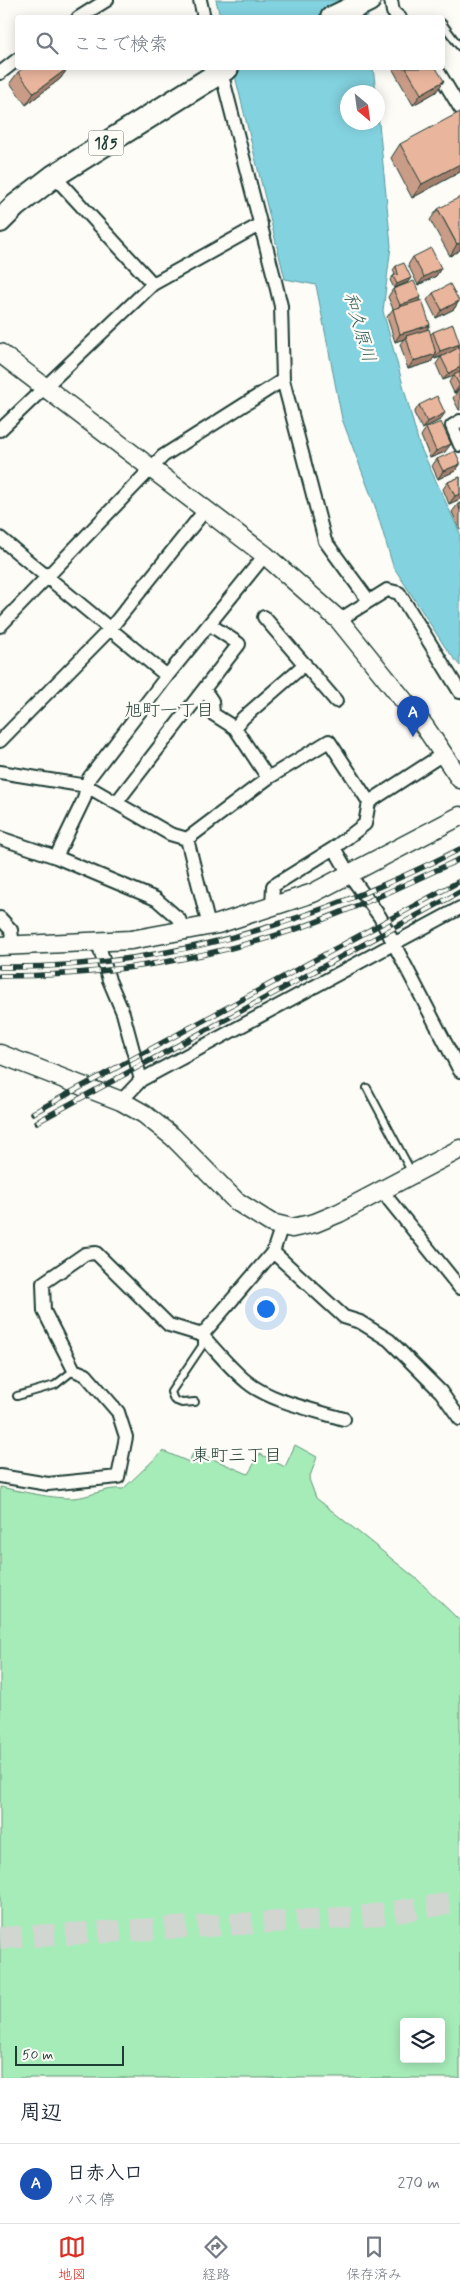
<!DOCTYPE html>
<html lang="ja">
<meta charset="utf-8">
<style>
body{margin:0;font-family:Mynerve,"Klee One",sans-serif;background:#f6f6f7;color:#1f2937}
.controls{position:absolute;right:15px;bottom:15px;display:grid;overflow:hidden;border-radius:5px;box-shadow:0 2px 12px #0003}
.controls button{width:45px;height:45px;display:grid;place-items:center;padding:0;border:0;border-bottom:1px solid #e0e1e3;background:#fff;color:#1f2937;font:25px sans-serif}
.compass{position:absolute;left:340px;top:85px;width:45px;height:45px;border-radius:50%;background:#fff;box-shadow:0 2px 12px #0003;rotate:151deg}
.scale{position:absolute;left:15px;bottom:12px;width:109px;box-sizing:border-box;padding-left:5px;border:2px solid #1f3d34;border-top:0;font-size:14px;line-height:18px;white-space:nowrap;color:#1f3d34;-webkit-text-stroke:4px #fdfcf7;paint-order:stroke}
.you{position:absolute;left:265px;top:1308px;width:18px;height:18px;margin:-12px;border:4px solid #fff;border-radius:50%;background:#1a73e8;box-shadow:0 0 0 8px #1a73e833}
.badge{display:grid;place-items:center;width:32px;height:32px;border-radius:50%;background:#d93025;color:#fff;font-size:16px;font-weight:700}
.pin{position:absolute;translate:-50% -41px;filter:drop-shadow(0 1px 2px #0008)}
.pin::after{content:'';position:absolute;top:26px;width:18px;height:15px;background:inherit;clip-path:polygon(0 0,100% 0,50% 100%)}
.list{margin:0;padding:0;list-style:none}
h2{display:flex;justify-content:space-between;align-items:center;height:65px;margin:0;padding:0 20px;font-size:21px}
h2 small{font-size:16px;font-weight:400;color:#747a83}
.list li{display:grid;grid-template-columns:32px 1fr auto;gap:15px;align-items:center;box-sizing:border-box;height:80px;padding:0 20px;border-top:1px solid #e0e1e3}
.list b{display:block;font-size:19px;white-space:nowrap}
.list p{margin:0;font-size:16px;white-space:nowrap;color:#747a83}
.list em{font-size:16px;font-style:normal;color:#747a83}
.icon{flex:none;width:28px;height:28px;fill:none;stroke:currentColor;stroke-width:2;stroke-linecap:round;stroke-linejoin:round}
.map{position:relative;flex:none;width:460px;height:2078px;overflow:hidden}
.search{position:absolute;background:#fff;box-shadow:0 2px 12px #0003;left:15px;right:15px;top:15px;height:55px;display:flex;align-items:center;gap:12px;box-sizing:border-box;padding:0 18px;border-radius:5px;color:#747a83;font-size:19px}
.sheet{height:145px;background:#fff}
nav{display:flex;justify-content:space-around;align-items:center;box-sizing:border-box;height:70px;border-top:1px solid #e0e1e3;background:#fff;font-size:14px;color:#747a83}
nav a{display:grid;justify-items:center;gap:2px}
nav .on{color:#d93025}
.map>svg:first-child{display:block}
.green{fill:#a6ecb9;stroke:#629476;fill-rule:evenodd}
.water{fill:#83d2df;stroke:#5b969b}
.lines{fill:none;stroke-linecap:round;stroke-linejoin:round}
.highway-tunnel{stroke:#d1d6d0;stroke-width:22;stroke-dasharray:22 11;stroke-linecap:butt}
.lane-casing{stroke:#1f3d34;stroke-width:10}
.street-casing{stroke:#1f3d34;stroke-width:16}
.secondary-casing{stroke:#1f3d34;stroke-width:21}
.highway-casing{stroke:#1f3d34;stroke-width:26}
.lane{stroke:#fdfcf7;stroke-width:6}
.street{stroke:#fdfcf7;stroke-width:12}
.secondary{stroke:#fdfcf7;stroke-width:18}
.highway{stroke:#fdfcf7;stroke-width:22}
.rail-casing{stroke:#1f3d34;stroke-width:5.5}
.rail{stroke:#fdfcf7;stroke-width:4;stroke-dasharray:11;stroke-linecap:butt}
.wall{fill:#c99c87;stroke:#1f3d34}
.shaded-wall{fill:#a47f6e;stroke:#1f3d34}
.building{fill:#eab59d;stroke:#1f3d34}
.labels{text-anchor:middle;stroke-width:4.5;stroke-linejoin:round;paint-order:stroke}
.shield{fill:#fdfcf7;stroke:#62766e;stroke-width:1}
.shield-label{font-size:15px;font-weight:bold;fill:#1f3d34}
.water-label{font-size:18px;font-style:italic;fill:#38625f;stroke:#fdfcf7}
.neighbourhood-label{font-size:18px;fill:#1f3d34;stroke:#fdfcf7}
</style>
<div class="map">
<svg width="460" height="2078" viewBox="0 0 460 2078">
<rect width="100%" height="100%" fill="#fdfcf7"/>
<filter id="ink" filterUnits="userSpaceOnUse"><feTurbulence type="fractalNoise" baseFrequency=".02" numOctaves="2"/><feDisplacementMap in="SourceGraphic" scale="10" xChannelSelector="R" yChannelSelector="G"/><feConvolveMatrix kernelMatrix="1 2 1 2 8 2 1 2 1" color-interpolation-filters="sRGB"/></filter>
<g filter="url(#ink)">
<!-- green -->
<path class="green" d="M295 1445 317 1457 309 1479 316 1498 418 1580 460 1621V2078H0V1487C20 1491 53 1499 73 1498 91 1497 105 1487 123 1489L163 1451 189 1462 194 1451 248 1474 260 1454 285 1467ZM404 2022H441V2059H404Z"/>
<!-- water -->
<path class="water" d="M216 0H366L368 17H220Z
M233 68H373L376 92H348V122H378V113L391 246 383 311 419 444 460 533V666L445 647 393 566 375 506 342 419 316 285 285 279Z"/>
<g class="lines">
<!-- highway-tunnel -->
<path class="highway-tunnel" d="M0 1938 360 1917 460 1902"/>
<!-- lane casing -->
<g class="lane-casing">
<path id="lane" d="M442 23 460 47
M367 1088 412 1173
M17 1396 55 1385 74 1370
M195 1402 182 1403 174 1400 171 1392 202 1346V1339"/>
</g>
<!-- street casing -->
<g class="street-casing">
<path id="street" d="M200 0 204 18
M391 0 393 12 400 18
M78 18 107 0
M436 68 460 108
M217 70 224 83 274 277 281 306 283 380 325 541 369 601
M0 73 18 59
M54 176 153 284
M460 421 452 426 460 445
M0 430 153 284 261 224
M0 538 167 676
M264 617 336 701
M339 620 387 590 399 593 460 692
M0 626 163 456 283 380
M204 689 212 701 213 714 235 728 268 778
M235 728 243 718 305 664
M0 741 110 629 206 509
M0 772 87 786 170 834 187 839
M369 802 443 754
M116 803 239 644 209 624
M0 838 56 857 156 899 179 919 184 931
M187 839 268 778 329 741 369 802 365 824 334 848 273 886 272 907
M187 839 209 926
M334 848 349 874 380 917 460 1071
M56 857 84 799 89 778 167 676 265 555
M0 918 11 930 13 946
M98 942 109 980 123 1013 141 1080 121 1101
M141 1080 460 908
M383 1189 389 1200 460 1288
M273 1252 344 1317 360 1322 389 1340 441 1392 460 1419
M202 1335C216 1351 231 1369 247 1382 271 1402 315 1410 344 1419
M0 1476 48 1484 118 1477 126 1437 118 1412 86 1375 74 1370 44 1311 43 1283 85 1254 96 1253 169 1325 202 1335 273 1252 282 1225"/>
</g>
<!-- secondary casing -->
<g class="secondary-casing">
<path id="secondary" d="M0 353 265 555 339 620 425 727 460 779
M0 946 131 940 218 924 313 893 460 816
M0 1054 121 1101 144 1114 173 1137 236 1201 271 1223 292 1228 315 1223 339 1213 460 1149"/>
</g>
<!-- highway casing -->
<g class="highway-casing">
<path id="highway" d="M332 18 369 0
M0 221 15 206 54 176 227 68"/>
</g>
<!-- lane -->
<use href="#lane" class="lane"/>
<!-- street -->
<use href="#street" class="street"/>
<!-- secondary -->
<use href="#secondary" class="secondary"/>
<!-- highway -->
<use href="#highway" class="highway"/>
<!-- rail casing -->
<g class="rail-casing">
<path id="rail" d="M0 967C163 969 316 922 460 849
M0 976C92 976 186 963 274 936 338 917 400 887 460 859
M33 1113 460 881
M37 1122 460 892"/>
</g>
<!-- rail -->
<use href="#rail" class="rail"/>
</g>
<!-- wall -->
<path class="wall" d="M68 68 60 79 26 105 10 83 18 72Z
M392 68H436V92L413 105Z
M400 144 460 172 412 198 391 158Z
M438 209 460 250 450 256 430 220Z
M413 257 441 268 436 276 418 285 408 265Z
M396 266 408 282 394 288 390 280 393 276 395 275 393 270Z
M393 289 418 302 430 325 426 330 430 335 433 332 460 344 456 349 460 347V410H459L453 398 457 392 454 393 449 382 454 376 443 380 436 364 441 357 435 359 434 357 431 362 408 369 400 344 404 339 395 342 387 317 393 309 388 297Z
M433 293 459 301 454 309 436 318 427 300Z
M419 405 440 420 422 429 414 413Z
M426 428 445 452 430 458 421 436Z
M437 459 460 462V465L455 471 438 479 432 466Z
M460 477V499L449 504 443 489 448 482Z
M460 503V530L452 512 458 504Z"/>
<!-- shaded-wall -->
<path class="shaded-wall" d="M68 68 60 79 26 105 34 93Z
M444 81 436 92 413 105 421 94Z
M460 164V172L412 198 422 184Z
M460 243V250L450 256 457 244Z
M441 268 436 276 418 285 424 277Z
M411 278 408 282 394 288 397 284Z
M421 297 416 305 394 313 400 305Z
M459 301 454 309 436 318 442 310Z
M430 325 424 333 406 336 404 339 395 342 400 334Z
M460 344 455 351 435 359 440 351Z
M436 354 431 362 408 369 413 361Z
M460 367V373L443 380 449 373Z
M460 385V390H458L457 392 454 393Z
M445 413 440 420 422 429 427 422Z
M451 444 445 452 430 458 436 451Z
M460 464 455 471 438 479 443 471Z
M460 494V499L449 504 455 496Z"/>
<!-- building -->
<path class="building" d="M24 68H68L34 93 18 72Z
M406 68H436L444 81 421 94Z
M460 112V164L422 184 400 144Z
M460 197V243L457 244 438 209Z
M431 248 441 268 424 277 413 257Z
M404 263 411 278 397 284 393 276 398 274 396 266Z
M414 281 421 297 400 305 393 289Z
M450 284 459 301 442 310 433 293Z
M422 300 430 325 400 334 393 309Z
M453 324 460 344 440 351 433 332Z
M429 329 436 354 413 361 406 336Z
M460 347V367L449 373 441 357Z
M460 372V386L454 375Z
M437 396 445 413 427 422 419 405Z
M441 422 451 444 436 451 426 428Z
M455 451 460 462V464L443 471 437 459Z
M460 477V494L455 496 448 482Z
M460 503V510L458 504Z"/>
</g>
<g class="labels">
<!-- shield labels -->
<rect class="shield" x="88.5" y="130.5" width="35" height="25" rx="4"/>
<g class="shield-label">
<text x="106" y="148">185</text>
</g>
<!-- water labels -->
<g class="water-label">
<text transform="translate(360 327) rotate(74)" y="6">和久原川</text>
</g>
<!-- neighbourhood labels -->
<g class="neighbourhood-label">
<text x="169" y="716">旭町一丁目</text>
<text x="237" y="1461">東町三丁目</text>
</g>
</g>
</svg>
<div class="controls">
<button><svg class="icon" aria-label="layers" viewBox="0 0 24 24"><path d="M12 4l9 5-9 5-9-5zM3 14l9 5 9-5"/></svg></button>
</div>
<svg class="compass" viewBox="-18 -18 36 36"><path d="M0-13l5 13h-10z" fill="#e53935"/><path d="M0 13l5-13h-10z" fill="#747a83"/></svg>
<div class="scale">50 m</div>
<div class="you"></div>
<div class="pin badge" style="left:413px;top:737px;background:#1a4fb4">A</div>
<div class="search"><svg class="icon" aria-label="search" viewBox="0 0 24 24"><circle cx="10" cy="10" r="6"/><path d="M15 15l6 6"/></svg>ここで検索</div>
</div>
<section class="sheet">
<h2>周辺<small></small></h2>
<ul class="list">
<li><span class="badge" style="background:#1a4fb4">A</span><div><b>日赤入口</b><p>バス停</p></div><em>270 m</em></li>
</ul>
</section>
<nav>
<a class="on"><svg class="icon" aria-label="map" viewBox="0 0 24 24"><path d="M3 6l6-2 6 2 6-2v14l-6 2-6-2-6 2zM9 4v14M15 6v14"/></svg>地図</a>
<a><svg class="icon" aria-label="directions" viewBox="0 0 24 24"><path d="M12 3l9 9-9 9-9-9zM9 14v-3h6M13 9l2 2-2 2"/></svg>経路</a>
<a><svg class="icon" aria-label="saved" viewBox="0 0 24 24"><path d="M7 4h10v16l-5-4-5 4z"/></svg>保存済み</a>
</nav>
